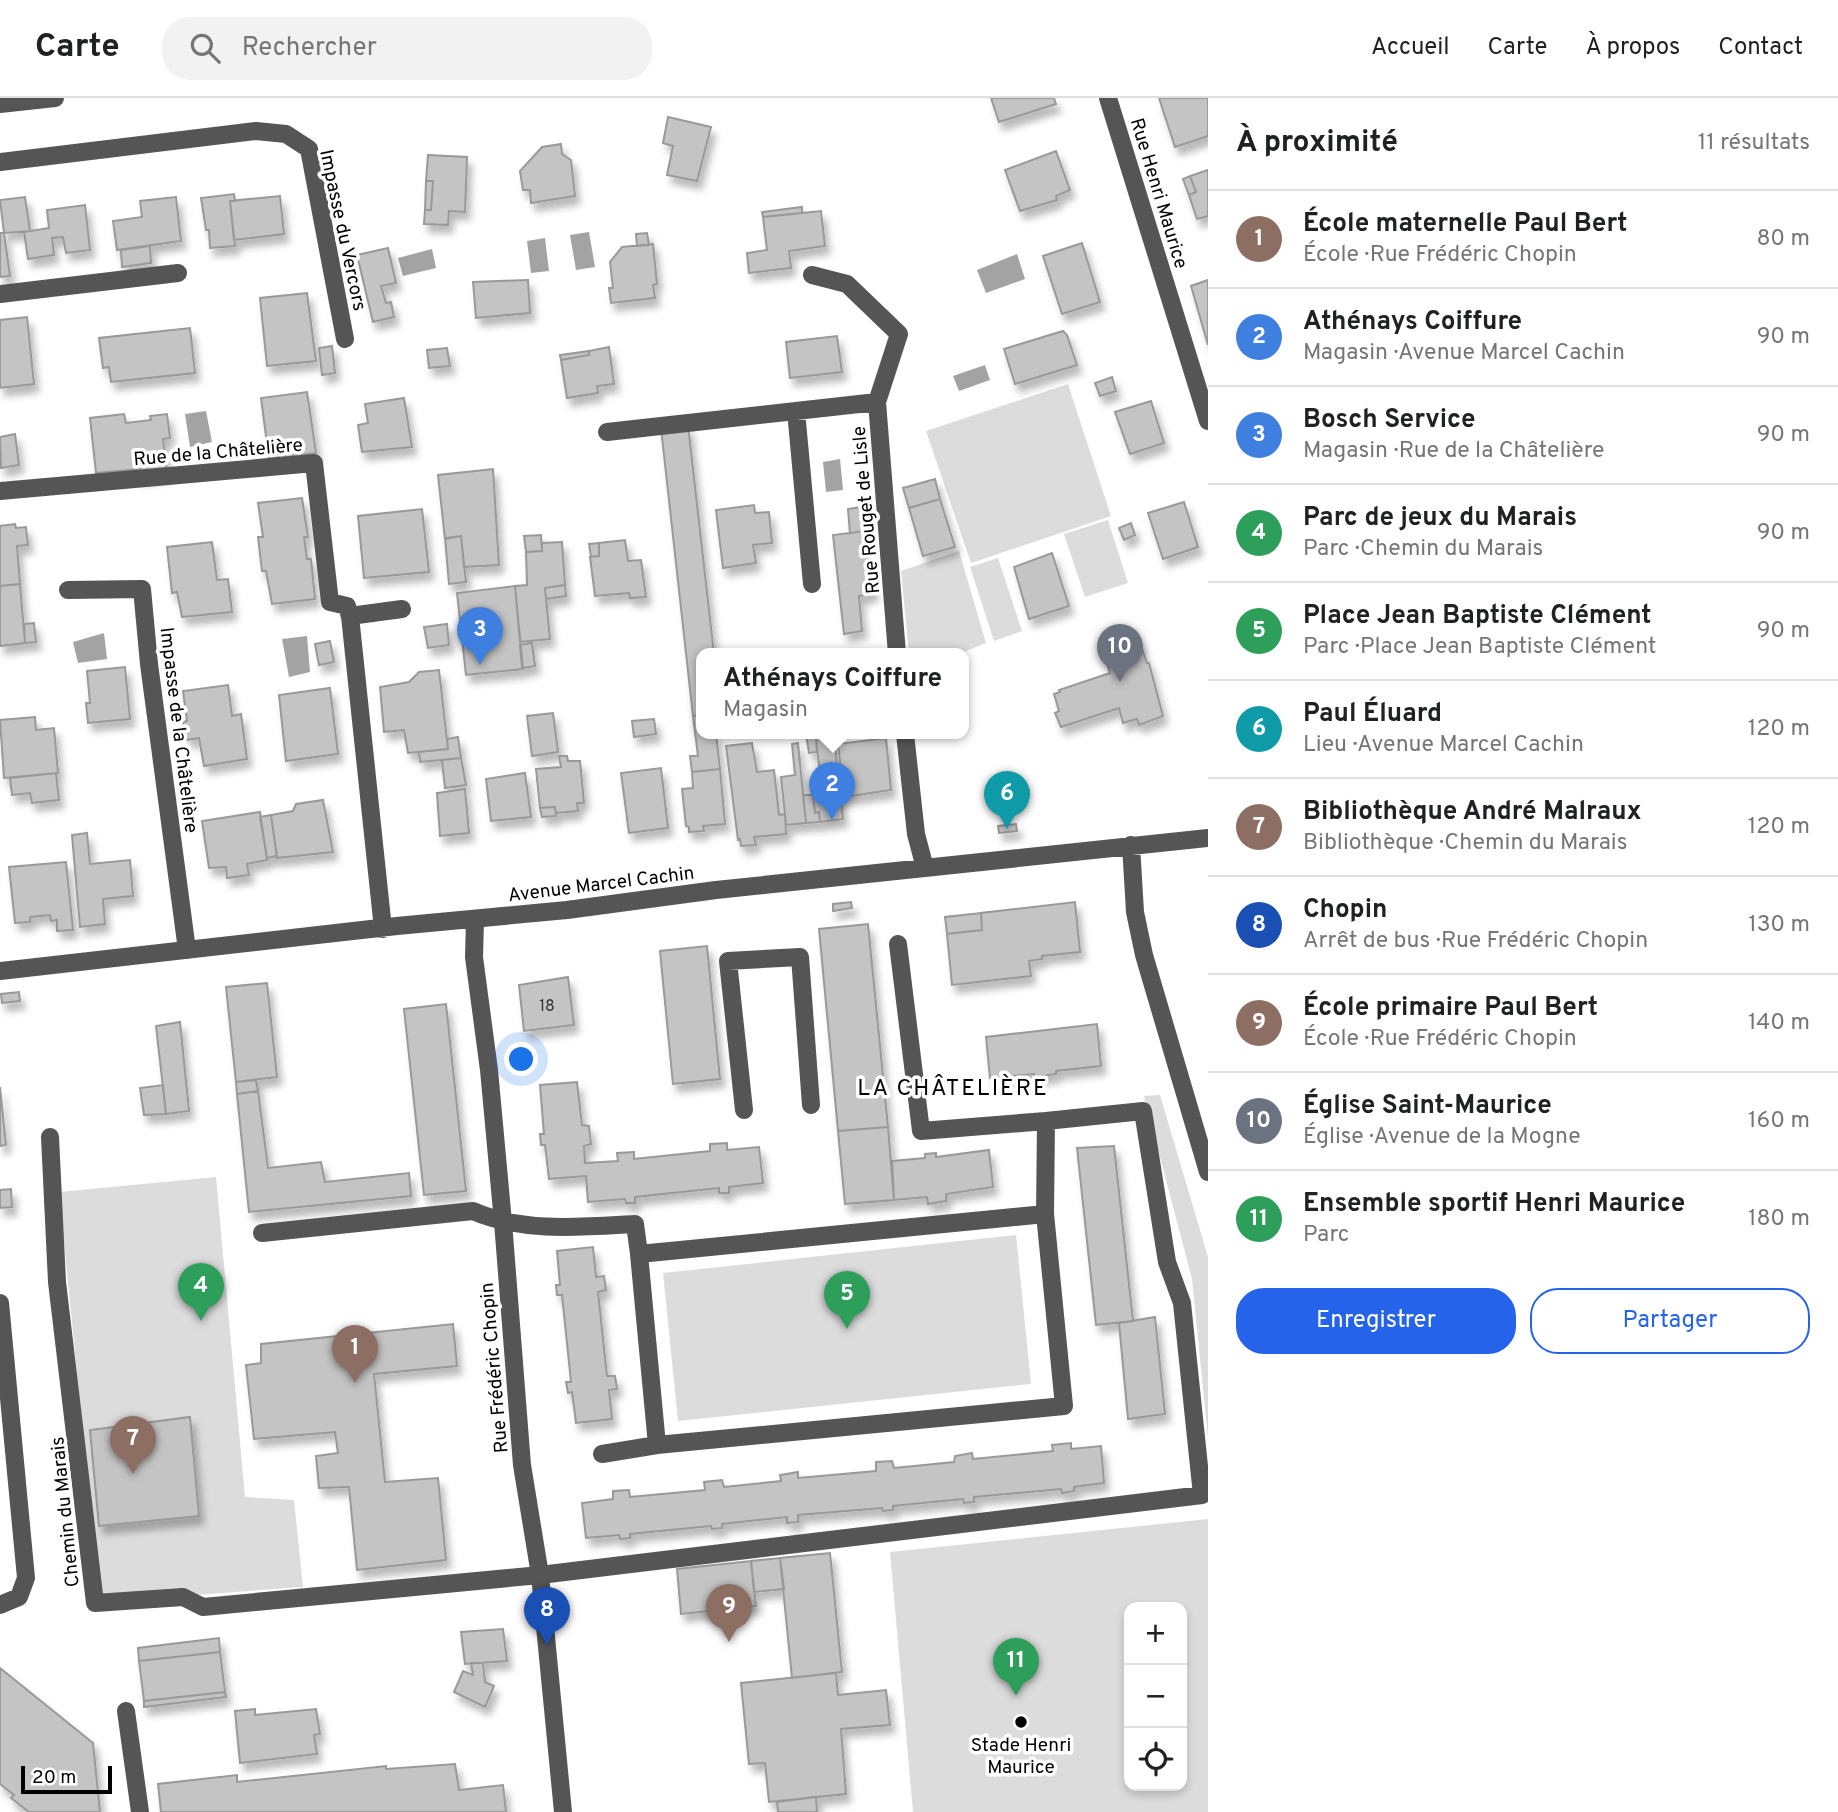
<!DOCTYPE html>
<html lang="fr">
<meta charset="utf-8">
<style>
body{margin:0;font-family:Overpass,sans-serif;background:#f2f2f2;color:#202124}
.controls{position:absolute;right:21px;bottom:21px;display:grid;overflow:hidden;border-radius:14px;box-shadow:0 4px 10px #0003}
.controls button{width:63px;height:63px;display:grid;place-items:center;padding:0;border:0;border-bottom:2px solid #e0e0e0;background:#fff;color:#202124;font:35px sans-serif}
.scale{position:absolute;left:21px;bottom:18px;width:91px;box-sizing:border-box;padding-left:7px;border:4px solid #000;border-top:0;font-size:19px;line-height:24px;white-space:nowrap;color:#000;-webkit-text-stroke:5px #fff;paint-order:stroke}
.you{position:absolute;left:522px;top:962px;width:24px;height:24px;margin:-18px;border:5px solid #fff;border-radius:50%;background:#1a73e8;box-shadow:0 0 0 10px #1a73e833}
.badge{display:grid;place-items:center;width:46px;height:46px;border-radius:50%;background:#2563eb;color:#fff;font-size:23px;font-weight:700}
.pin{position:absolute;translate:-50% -58px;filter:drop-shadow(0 2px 4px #0008)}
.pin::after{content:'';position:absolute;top:37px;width:24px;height:21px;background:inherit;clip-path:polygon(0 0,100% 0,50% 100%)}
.popup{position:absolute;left:696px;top:550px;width:273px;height:91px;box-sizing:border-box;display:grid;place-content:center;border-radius:14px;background:#fff;filter:drop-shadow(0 2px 5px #0005);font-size:23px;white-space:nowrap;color:#757577}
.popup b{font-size:26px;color:#202124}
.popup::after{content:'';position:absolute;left:50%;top:100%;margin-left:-14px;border:14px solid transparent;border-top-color:#fff}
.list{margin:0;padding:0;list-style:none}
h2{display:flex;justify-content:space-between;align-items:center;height:91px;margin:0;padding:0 28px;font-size:30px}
h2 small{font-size:23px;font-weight:400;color:#757577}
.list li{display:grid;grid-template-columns:46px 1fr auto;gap:21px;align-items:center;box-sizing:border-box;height:98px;padding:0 28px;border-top:2px solid #e0e0e0}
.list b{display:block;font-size:26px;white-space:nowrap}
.list p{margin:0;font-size:23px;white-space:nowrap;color:#757577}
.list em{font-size:23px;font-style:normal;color:#757577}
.actions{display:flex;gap:14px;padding:21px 28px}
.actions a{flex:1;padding:16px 0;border:2px solid #2563eb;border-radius:28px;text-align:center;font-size:24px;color:#2563eb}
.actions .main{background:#2563eb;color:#fff}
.icon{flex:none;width:38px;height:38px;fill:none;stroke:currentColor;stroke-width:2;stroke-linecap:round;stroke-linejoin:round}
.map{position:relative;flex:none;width:1208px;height:1714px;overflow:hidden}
header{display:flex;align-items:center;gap:42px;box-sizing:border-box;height:98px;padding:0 35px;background:#fff;border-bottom:2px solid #e0e0e0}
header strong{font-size:33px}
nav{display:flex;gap:38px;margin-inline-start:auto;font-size:24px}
.search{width:490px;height:63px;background:#f2f2f2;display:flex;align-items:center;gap:18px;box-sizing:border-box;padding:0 24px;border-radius:28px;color:#757577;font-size:26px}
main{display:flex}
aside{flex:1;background:#fff}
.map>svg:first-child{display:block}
.green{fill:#dcdcdc;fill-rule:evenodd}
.water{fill:#a3a3a3}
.building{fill:#c4c4c4;stroke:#999;stroke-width:2;filter:url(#shadow)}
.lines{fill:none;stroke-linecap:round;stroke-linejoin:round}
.minor{stroke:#555;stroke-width:18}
.poi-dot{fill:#000;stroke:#fff;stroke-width:2.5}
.labels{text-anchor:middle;stroke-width:7;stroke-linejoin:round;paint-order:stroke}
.number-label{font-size:16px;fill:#313131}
.street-label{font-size:19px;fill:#000;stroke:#fff}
.poi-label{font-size:19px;fill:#000;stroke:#fff}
.quarter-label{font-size:23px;letter-spacing:2px;fill:#000;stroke:#fff}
</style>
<header>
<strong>Carte</strong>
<div class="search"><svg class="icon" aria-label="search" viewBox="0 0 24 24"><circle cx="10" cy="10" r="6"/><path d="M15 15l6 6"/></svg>Rechercher</div>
<nav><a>Accueil</a><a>Carte</a><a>À propos</a><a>Contact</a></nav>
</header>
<main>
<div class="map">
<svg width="1208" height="1714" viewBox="0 0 1208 1714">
<defs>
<filter id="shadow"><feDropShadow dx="4.5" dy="8" stdDeviation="3.5" flood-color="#0004"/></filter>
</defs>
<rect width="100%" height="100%" fill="#fff"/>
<!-- green -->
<path class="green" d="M1068 286 1111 418 971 465 926 333Z
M1108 422 1128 485 1085 499 1064 436Z
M959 453 986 545 959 556H909L901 473Z
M998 460 1022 533 994 543 970 469Z
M1160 997 1208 1159V1340L1192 1181 1144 998Z
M216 1079 245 1399 294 1402 303 1489 100 1504 59 1094Z
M1016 1137 1031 1286 678 1323 663 1175Z
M1208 1421V1714H913L890 1454ZM1129 1509H1182V1688H1129Z"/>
<!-- water -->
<path class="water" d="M589 134 595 169 576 172 570 137Z
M545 140 549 173 531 175 527 143Z
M432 151 436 170 403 178 398 160Z
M1017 156 1025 181 986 195 977 172Z
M985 267 990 282 959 293 953 278Z
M206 313 212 344 190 349 185 316Z
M840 361 843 392 826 394 823 364Z
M104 535 107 561 78 565 73 544Z
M307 538 310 574 289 579 282 541Z"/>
<!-- building -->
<path class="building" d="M991 0H1054L1056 6 999 24Z
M1159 0H1208V38L1175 49Z
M668 19 711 29 697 83 667 77 673 48 663 45Z
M561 46 562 56 571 62 575 98 531 105 530 92H523L520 73 542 49Z
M1056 53 1070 92 1056 98 1057 102 1020 113 1005 72Z
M428 57 467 59 465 114 449 113 448 127 424 126 425 112H431L433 83H426Z
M1208 72V118L1197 121 1189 97 1196 94 1190 78Z
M1190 78 1196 94 1189 97 1183 81Z
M426 83H433L431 112H425Z
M234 96 235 103H230L235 148 210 150 209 132H206L201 100Z
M280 98 284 136 234 142 230 103Z
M25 99 30 133 4 135 0 102Z
M176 99 181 143 117 152 113 123 142 119 140 103Z
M85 107 90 152 66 155 63 139 52 140 54 157 28 161 24 134 49 130 47 112Z
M802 109V115L763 119 762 114Z
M821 113 825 148 789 153 791 170 749 175 747 155 767 152 763 119Z
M0 135H4L10 178 0 179Z
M647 135 649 147 637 148 636 136Z
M1082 145 1100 204 1062 216 1043 158Z
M653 146 657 186 653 187 655 200 611 205 609 190H613L610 164 622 149Z
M150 148 151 165 122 169 121 152Z
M388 150 396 185 381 188 386 205 391 204 394 219 373 224 357 157Z
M528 182 530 215 476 220 473 184Z
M1208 182V247L1191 188Z
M307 195 316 263 267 268 260 200Z
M27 219 34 286 0 290V222Z
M190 230 195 275 111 284 109 269 103 270 99 240Z
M1063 233 1067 237 1077 267 1015 286 1004 251Z
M837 238 842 274 790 280 786 244Z
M332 248 335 275 322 277 319 250Z
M609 249 614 286 597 288 598 295 567 300 561 262 589 257V253Z
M447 250 450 268 429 270 427 252Z
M589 253V257L561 262 560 257Z
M1112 279 1116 293 1100 298 1095 285Z
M307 294 316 355 269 361 261 300Z
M404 300 412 349 362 354 358 327 368 325 365 306Z
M1151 303 1164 345 1130 356 1115 314Z
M124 316 126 325 151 322 150 318 167 316 170 340 163 341 167 374 141 379 140 371 96 375 90 320Z
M688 327 714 556H701V617L693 618 661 330Z
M15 336 19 367 1 370 0 339Z
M493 371 499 467 464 469 461 438 445 441 438 377Z
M935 381 940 401 909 410 903 390Z
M302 400 308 439H304L307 461H311L315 501 272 506 266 473H262L258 439H263L258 405Z
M940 401 955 449 923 458 909 410Z
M1184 404 1198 449 1163 461 1148 415Z
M754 407 755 415 769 414 772 445 753 447 756 465 723 470 716 412Z
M862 409 865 433 850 435 848 411Z
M422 411 429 474 364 480 358 418Z
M1131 425 1135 437 1124 442 1119 430Z
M15 426 16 430 26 429 28 447 17 448 20 486 0 488V428Z
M865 433 873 496 859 498 862 533 844 536 833 437Z
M541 437 542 453 526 454 524 438Z
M461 438 466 484 449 486 445 440Z
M625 442 628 463 641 462 646 499 630 500 629 495 595 498 590 459 599 458V445Z
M212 444 217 482 228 481 232 514 182 519 177 494 172 495 167 449Z
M562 444 565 487 545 490 550 541 520 544 515 488 527 487 526 454 542 453V445Z
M599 445V458L591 459 589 446Z
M1052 455 1069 508 1029 521 1014 469Z
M20 486 25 545 0 548V488Z
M565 487 566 498 546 501 545 490Z
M515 488 523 571 466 577 457 495Z
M34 525 36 544 25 545 24 526Z
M447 526 449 547 428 550 424 529Z
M1139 542 1147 565H1149L1163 618 1139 627 1137 621 1123 625 1119 610 1061 629 1055 615 1059 613 1054 596 1060 594 1059 592 1110 575 1104 556Z
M330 543 334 564 319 567 315 546Z
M532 545 535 568 522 570 520 547Z
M125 569 130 621 88 625 86 605H90L87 573Z
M439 572 448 651 408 655 404 632 384 634 380 589 409 584 419 574Z
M228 587 232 618 241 616 247 661 204 668 199 640 187 642 183 624 187 623 183 593Z
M330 590 338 656 286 663 279 597Z
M553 615 558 654 532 658 527 618Z
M701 617V636H716L720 671 692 674 690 658H698L693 618Z
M35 619 36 632 54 630 58 675 4 680 0 622Z
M654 621 656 636 634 639 632 623Z
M806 636H834V638L816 640 817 654 809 655Z
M834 638 838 675 820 677 816 640Z
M458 639 461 660 420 664 419 654 448 651 447 641Z
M886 640 891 692 844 699 838 646Z
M752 645 757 674 774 672 779 717 785 716 786 736 754 739 756 747 741 748 740 741 738 742 726 648Z
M798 645 806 725 786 727 781 679 795 677 792 646Z
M559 658H567L568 663H580L584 705H577L578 713 556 715 555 709 540 710 536 671 561 669Z
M461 660 466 687 445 690 442 662Z
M661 670 668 730 629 735 621 675Z
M720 671 725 726 703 728 704 733 689 734V729L686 728 682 691 693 690 692 674Z
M56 675 59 702 32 705 30 695 12 697 10 680Z
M525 675 531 719 491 723 486 681Z
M838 675 843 721 820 724 819 714 815 715 813 697 817 696 816 678Z
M465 691 469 735 440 738 437 695Z
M803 697H813L815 715 819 714 820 724 806 725Z
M323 702 333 754 277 760 271 717 293 713 296 706Z
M555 709 556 718 542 719 540 710Z
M260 714 267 762 247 766 249 777 227 780 226 769 209 770 202 723Z
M271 717 277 758 267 760 260 719Z
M1016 726 1017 733 999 735 998 728Z
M87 735 90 766 130 762 133 798 103 801 105 826 80 829 72 737Z
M66 764 73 832 57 833V822L51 823 50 817 30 819V824L15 825 9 769Z
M851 804 852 810 833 813V806Z
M1075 804 1080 854 1042 858V861L1029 863 1031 878 952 887 947 836 982 832 981 815Z
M981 815 982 832 947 836 945 819Z
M868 826 888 1029 838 1033 819 831Z
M707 848 720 981 673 986 660 853Z
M568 879 574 927 524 933 519 887Z
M267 885 277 979 236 984 226 889Z
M19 894 20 903 2 905 1 896Z
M446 906 466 1093 424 1097 404 911Z
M180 924 189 1013 166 1016 156 928Z
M1097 926 1101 968 1056 973V976L1035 979 1034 976 990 980 986 939Z
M256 982 258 993 237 996 236 984Z
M577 984 582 1027 589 1028 591 1046 584 1048 585 1065 618 1063 617 1055 634 1054V1061L710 1053V1046L727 1045V1052L759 1049 763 1085 729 1089V1095H719V1090L635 1099V1105H626L625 1101 588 1104 586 1078 549 1081 545 1047H541L540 1036H544L540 987Z
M163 987 166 1016 144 1017 140 990Z
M0 989 6 1047 0 1048Z
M258 993 268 1070 321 1064 325 1084 409 1075 411 1098 249 1114 237 996Z
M888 1029 894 1102 845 1106 838 1033Z
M1114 1048 1133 1223 1096 1227 1077 1050Z
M989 1052 993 1089 946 1096V1103L928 1106 927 1099 894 1102 892 1063 925 1060V1056L936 1055V1059Z
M11 1091 12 1109 0 1110V1092Z
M593 1149 596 1179 604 1178 606 1192 598 1194 607 1278H615L617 1291 609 1292 612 1321 576 1325 572 1294 568 1295 566 1284H571L562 1197H557L556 1187H560L557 1153Z
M1155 1219 1165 1316 1128 1321 1119 1225Z
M453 1226 457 1268 374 1276 385 1384 438 1380 446 1462 357 1472 349 1389 319 1390 316 1358 338 1355 335 1334 254 1341 246 1267 261 1265V1246Z
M190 1319 199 1418 99 1428 90 1332Z
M1071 1345V1351L1101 1348 1104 1385 1074 1389V1393L1062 1395 1061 1391 974 1399V1404L964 1405 963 1401 893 1408V1412L883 1413 882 1410 798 1417V1424L787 1425V1419L722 1426V1430L712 1431 711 1428 630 1436V1440L620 1441 619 1437 586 1440 582 1405 613 1401V1393L629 1392 630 1399 705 1392 704 1384 722 1382 724 1389 781 1383 780 1377 798 1374V1380L876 1373V1364L892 1363 894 1370 954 1364 955 1358 972 1355 973 1361 1053 1353 1052 1347Z
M830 1455 842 1574 792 1580 780 1460Z
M780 1460 784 1491 754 1494 751 1463Z
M751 1463 756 1508 681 1516 677 1471Z
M503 1531 507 1563 465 1566 461 1534Z
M219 1540 220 1554 139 1563 138 1550Z
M220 1554 225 1594 144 1603 139 1563Z
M471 1565H483L485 1584 494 1588 485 1609 454 1594 463 1573 473 1577Z
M0 1570 93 1645 100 1714H29L11 1700 14 1697 0 1686Z
M836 1575 838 1597 886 1592 890 1627 841 1631 846 1696 769 1704 765 1665 749 1666 741 1585Z
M225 1594 226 1599 144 1609V1603Z
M255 1611V1617L316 1611 320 1636 314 1637 317 1656 240 1665 235 1613Z
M455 1666 459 1692 503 1687 506 1714H161L158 1686 237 1677V1684L386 1668V1671Z
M816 1699 817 1714H778L777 1704Z"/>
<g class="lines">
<!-- minor -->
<path class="minor" d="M1108 0 1208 323
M0 6 55 0
M0 64 256 33 286 36 309 51 345 241
M812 177 847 186 899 236 877 304
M0 196 178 175
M607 334 796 313
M0 393 314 365 330 504 347 508 350 519
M812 486 796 313 877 304 897 556
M68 492 142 491 149 566 187 852
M905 636 916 736 925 770
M1131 747 1135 814 1144 857 1208 1074
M475 822 474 859 489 972 503 1124 522 1367 540 1477 563 1714
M383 831 350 518 402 511
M898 846 921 1033 1046 1023 1045 1116 1064 1308 657 1347 639 1156 1045 1116
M0 873 397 828 567 812 716 792 1208 740
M744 1012 728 863 800 859 811 1007
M50 1039 57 1184 95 1505 183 1499 203 1509 540 1477 1202 1397 1182 1205 1167 1164 1143 1013 1046 1023
M262 1135 473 1113C523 1135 582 1129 635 1126L639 1156
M0 1205 26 1480 19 1499 0 1507
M602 1356 657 1347
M126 1613 140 1714"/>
</g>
<!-- markers -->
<circle class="poi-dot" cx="1021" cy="1624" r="7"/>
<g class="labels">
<!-- number labels -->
<g class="number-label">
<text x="547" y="913">18</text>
</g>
<!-- street labels -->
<g class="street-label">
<text transform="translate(1160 95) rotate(73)" y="7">Rue Henri Maurice</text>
<text transform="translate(344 132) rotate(78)" y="7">Impasse du Vercors</text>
<text transform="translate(218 353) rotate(-5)" y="7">Rue de la Châtelière</text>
<text transform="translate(865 412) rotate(-95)" y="7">Rue Rouget de Lisle</text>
<text transform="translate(180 632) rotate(83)" y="7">Impasse de la Châtelière</text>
<text transform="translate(601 785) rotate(-7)" y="7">Avenue Marcel Cachin</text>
<text transform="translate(493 1270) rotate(-95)" y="7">Rue Frédéric Chopin</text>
<text transform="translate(64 1414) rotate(-96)" y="7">Chemin du Marais</text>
</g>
<!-- poi labels -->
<g class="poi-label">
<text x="1021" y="1653">Stade Henri<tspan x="1021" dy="22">Maurice</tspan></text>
</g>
<!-- quarter labels -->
<g class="quarter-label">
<text x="953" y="997">LA CHÂTELIÈRE</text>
</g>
</g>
</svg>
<div class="controls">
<button>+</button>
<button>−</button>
<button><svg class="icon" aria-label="locate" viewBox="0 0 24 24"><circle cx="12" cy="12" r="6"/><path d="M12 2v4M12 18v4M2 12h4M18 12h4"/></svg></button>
</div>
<div class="scale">20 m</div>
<div class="you"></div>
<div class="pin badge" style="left:355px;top:1285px;background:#8d6e63">1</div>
<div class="pin badge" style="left:832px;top:722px;background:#3f7fe0">2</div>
<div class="popup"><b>Athénays Coiffure</b>Magasin</div>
<div class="pin badge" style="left:480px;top:567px;background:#3f7fe0">3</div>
<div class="pin badge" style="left:201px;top:1223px;background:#2e9e5b">4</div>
<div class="pin badge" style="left:847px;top:1231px;background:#2e9e5b">5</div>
<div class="pin badge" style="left:1007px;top:731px;background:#0f9aa8">6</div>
<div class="pin badge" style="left:133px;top:1376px;background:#8d6e63">7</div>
<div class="pin badge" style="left:547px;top:1547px;background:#1a4fb4">8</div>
<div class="pin badge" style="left:729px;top:1544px;background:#8d6e63">9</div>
<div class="pin badge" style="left:1120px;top:584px;background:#6b7280">10</div>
<div class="pin badge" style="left:1016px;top:1598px;background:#2e9e5b">11</div>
</div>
<aside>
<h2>À proximité<small>11 résultats</small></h2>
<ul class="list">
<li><span class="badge" style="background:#8d6e63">1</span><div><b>École maternelle Paul Bert</b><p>École · Rue Frédéric Chopin</p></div><em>80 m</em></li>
<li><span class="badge" style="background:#3f7fe0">2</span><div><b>Athénays Coiffure</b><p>Magasin · Avenue Marcel Cachin</p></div><em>90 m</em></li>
<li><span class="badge" style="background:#3f7fe0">3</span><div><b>Bosch Service</b><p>Magasin · Rue de la Châtelière</p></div><em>90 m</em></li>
<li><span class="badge" style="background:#2e9e5b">4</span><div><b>Parc de jeux du Marais</b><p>Parc · Chemin du Marais</p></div><em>90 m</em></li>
<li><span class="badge" style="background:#2e9e5b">5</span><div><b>Place Jean Baptiste Clément</b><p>Parc · Place Jean Baptiste Clément</p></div><em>90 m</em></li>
<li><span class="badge" style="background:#0f9aa8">6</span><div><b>Paul Éluard</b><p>Lieu · Avenue Marcel Cachin</p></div><em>120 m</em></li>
<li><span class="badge" style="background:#8d6e63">7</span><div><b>Bibliothèque André Malraux</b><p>Bibliothèque · Chemin du Marais</p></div><em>120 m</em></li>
<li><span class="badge" style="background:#1a4fb4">8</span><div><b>Chopin</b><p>Arrêt de bus · Rue Frédéric Chopin</p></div><em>130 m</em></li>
<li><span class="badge" style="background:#8d6e63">9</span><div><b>École primaire Paul Bert</b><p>École · Rue Frédéric Chopin</p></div><em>140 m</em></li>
<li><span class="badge" style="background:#6b7280">10</span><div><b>Église Saint-Maurice</b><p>Église · Avenue de la Mogne</p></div><em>160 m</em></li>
<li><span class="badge" style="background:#2e9e5b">11</span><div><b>Ensemble sportif Henri Maurice</b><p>Parc</p></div><em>180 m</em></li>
</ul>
<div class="actions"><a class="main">Enregistrer</a><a>Partager</a></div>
</aside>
</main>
